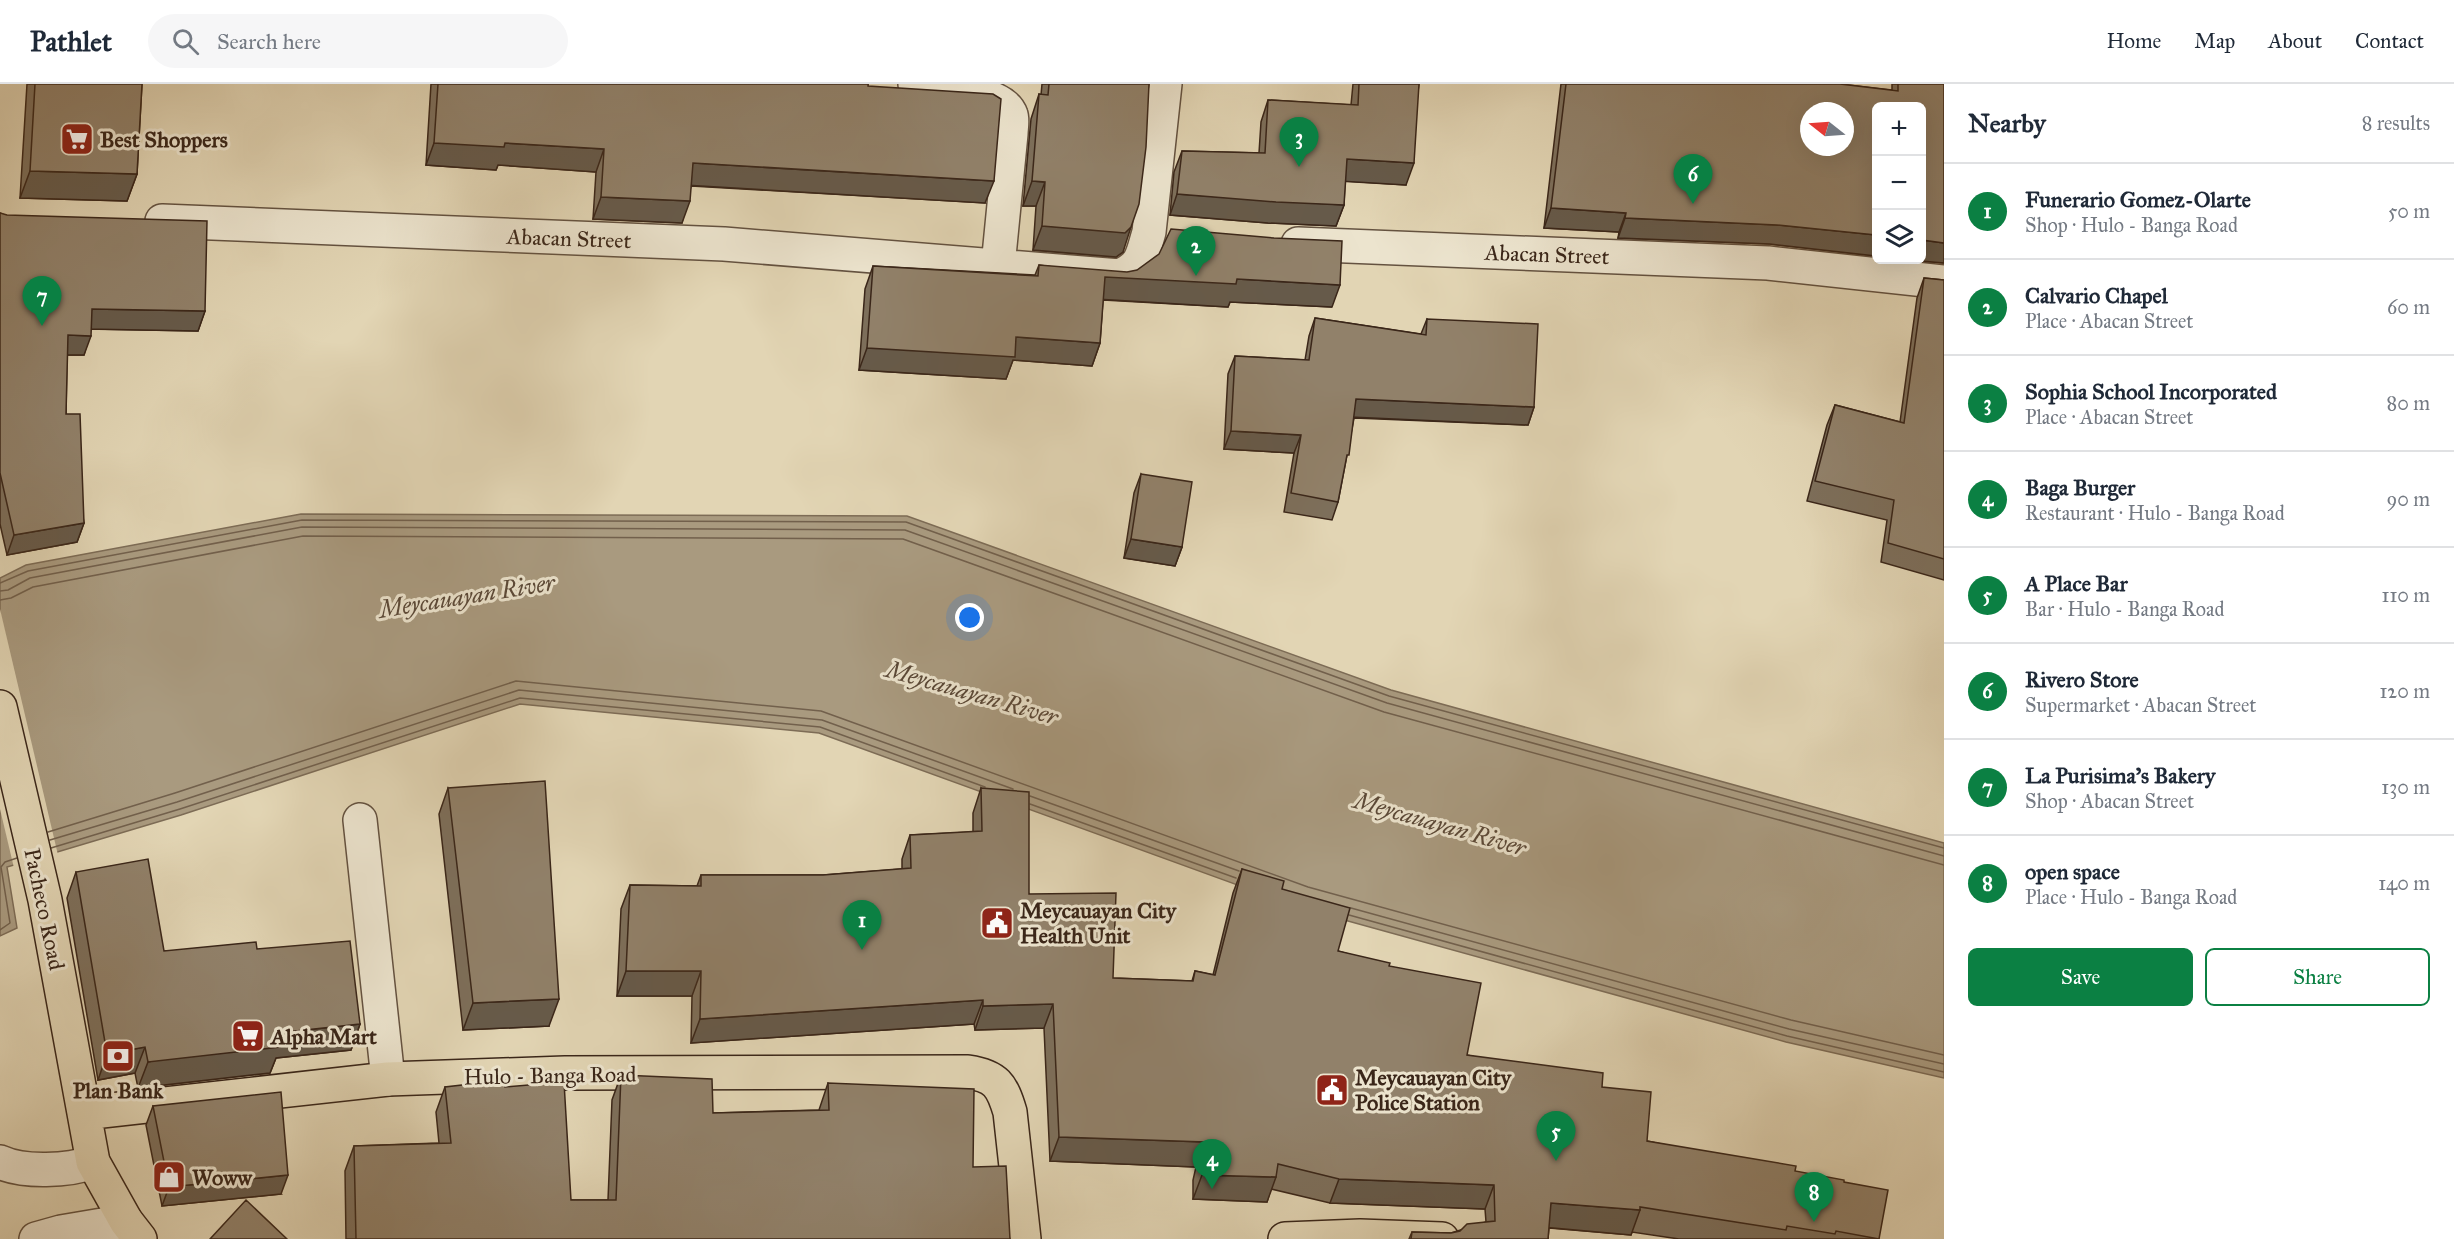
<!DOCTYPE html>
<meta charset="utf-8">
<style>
body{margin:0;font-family:"IM FELL Great Primer",serif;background:#f6f6f7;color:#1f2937}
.controls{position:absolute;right:18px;top:18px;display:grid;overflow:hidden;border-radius:9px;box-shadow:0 6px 24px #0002}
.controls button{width:54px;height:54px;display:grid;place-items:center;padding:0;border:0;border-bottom:2px solid #e0e1e3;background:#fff;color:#1f2937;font:30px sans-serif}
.compass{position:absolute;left:1800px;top:18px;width:54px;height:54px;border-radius:50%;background:#fff;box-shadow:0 6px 24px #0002;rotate:287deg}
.you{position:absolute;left:970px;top:534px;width:21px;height:21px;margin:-15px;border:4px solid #fff;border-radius:50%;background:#1a73e8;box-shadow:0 0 0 9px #1a73e833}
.badge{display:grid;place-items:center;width:39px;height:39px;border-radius:50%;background:#0b8043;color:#fff;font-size:20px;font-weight:700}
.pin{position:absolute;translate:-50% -50px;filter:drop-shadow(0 2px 3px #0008)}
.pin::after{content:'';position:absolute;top:32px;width:21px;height:18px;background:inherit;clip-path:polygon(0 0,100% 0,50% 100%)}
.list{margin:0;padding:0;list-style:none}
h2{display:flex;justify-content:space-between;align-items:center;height:78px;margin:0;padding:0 24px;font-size:26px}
h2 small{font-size:20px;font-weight:400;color:#747a83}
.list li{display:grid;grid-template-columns:39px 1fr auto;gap:18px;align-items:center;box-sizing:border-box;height:96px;padding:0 24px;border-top:2px solid #e0e1e3}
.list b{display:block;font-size:22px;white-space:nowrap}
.list p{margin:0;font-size:20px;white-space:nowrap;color:#747a83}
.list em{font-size:20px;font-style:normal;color:#747a83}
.actions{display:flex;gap:12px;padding:18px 24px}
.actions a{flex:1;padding:14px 0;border:2px solid #0b8043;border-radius:9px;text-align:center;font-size:21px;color:#0b8043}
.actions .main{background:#0b8043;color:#fff}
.icon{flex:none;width:33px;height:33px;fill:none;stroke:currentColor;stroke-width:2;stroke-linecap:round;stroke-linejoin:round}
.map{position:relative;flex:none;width:1944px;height:1155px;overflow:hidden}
header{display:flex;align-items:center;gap:36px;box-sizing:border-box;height:84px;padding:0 30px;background:#fff;border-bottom:2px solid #e0e1e3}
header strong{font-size:28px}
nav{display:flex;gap:33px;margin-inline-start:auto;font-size:21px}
.search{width:420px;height:54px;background:#f6f6f7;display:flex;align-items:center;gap:15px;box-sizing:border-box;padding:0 21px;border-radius:33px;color:#747a83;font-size:22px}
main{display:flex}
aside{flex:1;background:#fff}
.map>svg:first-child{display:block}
.water{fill:#a99a7f;stroke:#7d6c56;stroke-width:1.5}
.pier{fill:#e2d5b4}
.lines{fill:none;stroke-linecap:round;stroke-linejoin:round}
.shore{stroke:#72604c;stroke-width:1.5}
.minor-casing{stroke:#645240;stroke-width:36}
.major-casing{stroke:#3a2619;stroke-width:36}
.minor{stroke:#ece4ce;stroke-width:33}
.major{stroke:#e2d5b4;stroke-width:33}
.wall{fill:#7d6f5b;stroke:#3a2619;stroke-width:1.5}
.shaded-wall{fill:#665a4a;stroke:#3a2619;stroke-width:1.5}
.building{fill:#91816a;stroke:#3a2619;stroke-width:1.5;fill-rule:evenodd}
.labels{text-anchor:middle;stroke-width:6;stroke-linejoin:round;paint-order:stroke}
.poi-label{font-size:22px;font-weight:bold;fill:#3a2619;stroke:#ece4ce;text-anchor:start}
.street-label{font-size:22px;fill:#3a2619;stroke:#ece4ce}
.water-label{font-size:24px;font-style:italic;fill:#5b4938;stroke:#ece4ce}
</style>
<header>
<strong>Pathlet</strong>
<div class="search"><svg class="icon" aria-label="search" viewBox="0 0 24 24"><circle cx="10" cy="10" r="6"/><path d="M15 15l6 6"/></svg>Search here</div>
<nav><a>Home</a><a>Map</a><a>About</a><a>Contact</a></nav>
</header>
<main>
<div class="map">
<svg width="1944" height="1155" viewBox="0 0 1944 1155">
<rect width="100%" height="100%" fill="#e2d5b4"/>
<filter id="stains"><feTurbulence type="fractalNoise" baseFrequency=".00333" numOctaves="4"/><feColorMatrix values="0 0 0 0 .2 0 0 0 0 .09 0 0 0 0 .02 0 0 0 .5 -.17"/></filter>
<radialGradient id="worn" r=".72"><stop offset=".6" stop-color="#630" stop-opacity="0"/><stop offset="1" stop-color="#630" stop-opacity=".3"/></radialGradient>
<!-- water -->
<path class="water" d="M301 430 907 432 1391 606 1944 759V994L1786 958 1301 824 819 649 520 620 181 731 7 783 17 844 0 852V494L26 481Z"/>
<!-- pier -->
<path class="pier" d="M0 525 58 771 14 784 0 725Z"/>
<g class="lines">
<!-- shore -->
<path class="shore" d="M0 499 28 487 302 436 906 438 1389 612 1944 764
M0 507 8 506 30 494 302 443 905 446 1387 619 1944 772
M0 516 11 514 33 503 303 452 903 455 1384 628 1944 781
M1030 712 1239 787
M1030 720 1236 794
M48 748 175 709 516 597 821 627 1308 803 1791 936 1944 971
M50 756 177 718 519 606 822 636 1013 705
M51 764 180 725 520 614 820 643 985 703
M1351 824 1789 945 1944 980
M1349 831 1787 952 1944 988
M0 846 10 839 1 783 5 778 17 774"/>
<!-- minor casing -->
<g class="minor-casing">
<path id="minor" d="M915 0C938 4 1003 6 1011 31 1013 36 1011 44 1011 50L998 182
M162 137 724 160 1120 192C1143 181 1142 171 1149 148L1165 0
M1298 160 1768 179 1944 198
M360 736 388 995
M0 1078C23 1089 69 1087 93 1078
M36 1155 61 1148 126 1137"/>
</g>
<!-- major casing -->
<g class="major-casing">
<path id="major" d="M0 623 45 816 93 1078 126 1137 140 1155
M84 1029 388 995 565 989 968 988C996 992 1002 1001 1010 1028L1024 1155
M1285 1155 1360 1152 1442 1155"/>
</g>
<!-- minor -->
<use href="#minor" class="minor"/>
<!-- major -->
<use href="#major" class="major"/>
</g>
<!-- wall -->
<path class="wall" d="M27 0H142L137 90 127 117 20 114Z
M431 0H868V2L985 119 691 102 682 139 593 135 596 88 498 81 496 86 426 81Z
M1042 0H1149L1123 168 1116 173 1033 166 1036 122H1023L1031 35 1039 10 1041 11Z
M1353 0H1419L1406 101 1345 97 1344 121 1336 142 1268 139 1170 131 1174 88 1182 67 1259 69 1261 38 1268 16 1351 21Z
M1561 0H1840L1892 6V0H1944V179L1910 176H1922L1876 22V172L1770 160 1618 154 1619 148 1544 144Z
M0 129 205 227 198 247 91 245 84 271H67L66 330 84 439 77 458 7 471 0 440Z
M1039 181 1332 223 1230 218 1228 223 1103 216 1100 259 1092 282 1013 276 1006 295 859 286 865 205 873 182 1035 191Z
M1924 194 1944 196V496L1881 478 1887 436 1807 417 1827 341 1835 321 1900 338 1917 214Z
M1315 234 1421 250 1427 235 1534 323 1528 341 1354 334 1338 418 1332 436 1284 428 1294 369 1224 365 1228 290 1235 272 1305 276 1309 252Z
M1141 390 1182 463 1175 482 1124 474 1134 409Z
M448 704 549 942 463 946 439 730Z
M981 704 1029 810 1113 894 1192 897 1195 887 1213 891 1233 809 1242 785 1282 805 1338 867 1389 882 1467 971 1602 1003 1647 1057 1844 1098 1879 1155H1679L1632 1148 1631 1151 1549 1144 1548 1155H1409L1412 1148 1451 1149 1486 1138 1485 1125 1330 1119 1271 1105 1267 1118 1193 1115V1096L1196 1083 1050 1077 1044 944 975 946 974 940 691 959 692 912H617L621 825 630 801 697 802 701 791H823L902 785V775L910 751 973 748V729Z
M76 788 164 867 257 865 360 940 351 966 276 974 270 989 138 1004 135 989 98 996 67 814Z
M621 991 713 1029 819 1026 828 999 973 1083 1010 1155H346L345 1087 354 1062 439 1059 436 1028 445 1003H505L571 1116H608L612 1016Z
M153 1022 281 1110 162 1122 146 1041Z"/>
<!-- shaded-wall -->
<path class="shaded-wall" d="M434 59H505L604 65 596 88 498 81 496 86 426 81Z
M1347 75 1414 79 1406 101 1339 97Z
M693 79 994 97 985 119 684 101Z
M30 87 137 90 127 117 20 114Z
M1032 97 1045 98 1036 122H1023Z
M1177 110 1344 121 1336 142 1268 139 1170 131Z
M601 113 690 117 682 139 593 135Z
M1551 124 1626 129 1619 148 1544 144Z
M1625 134 1777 141 1876 151V172L1770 160 1618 154Z
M1042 142 1131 143 1123 168 1116 173 1033 166Z
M1922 156 1944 159V179L1910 176H1922Z
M1105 193 1237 195 1340 201 1332 223 1230 218 1228 223 1096 215Z
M92 225 205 227 198 247 85 245Z
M68 251 91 252 84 271H61Z
M1016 253 1100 259 1092 282 1013 276 1006 295 859 286 867 264Z
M1356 315 1534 323 1528 341 1350 333Z
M1231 347 1301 351 1294 369 1224 365Z
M84 439 77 458 7 471 14 451Z
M1131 455 1182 463 1175 482 1124 474Z
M626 887H701L692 912H617Z
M559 915 549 942 463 946 473 919Z
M983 916 974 940 691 959 700 935Z
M1053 920 1044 944 975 946 983 922Z
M360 940 351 966 276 974 270 989 138 1004 148 978 278 949Z
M145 963 135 989 98 996 107 970Z
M1059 1053 1205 1058 1196 1083 1050 1077Z
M288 1091 281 1110 162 1122 169 1103Z
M1202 1091 1276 1093 1267 1118 1193 1115Z
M1339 1095 1494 1101 1485 1125 1330 1119Z
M1551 1119 1640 1126 1631 1151 1542 1143Z"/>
<!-- building -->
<path class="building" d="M35 0H142L137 90 30 87Z
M438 0H868V2L993 10 1001 15 994 97 693 79 690 117 601 113 604 65 505 59 504 63 434 59Z
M1049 0H1149L1146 63 1139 120 1131 143 1125 149 1042 142 1045 98 1032 97 1039 10 1048 11Z
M1359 0H1419L1414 79 1347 75 1344 121 1276 118 1177 110 1182 67 1265 69 1268 16 1358 21Z
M1566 0H1840L1898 7V0H1944V159L1922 156V22H1876V151L1777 141 1625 134 1626 129 1551 124ZM1809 27H1845V63H1809Z
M0 129 7 131 207 137 205 227 92 225 91 252 68 251 66 330H80L84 439 14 451 0 389Z
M1171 145 1274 154 1342 157 1340 201 1237 195 1236 200 1105 193 1100 259 1016 253 1015 273 867 264 873 182 1038 192 1039 181 1127 188 1137 186 1159 170Z
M1924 194 1944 196V475L1888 459 1894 416 1815 397 1835 321 1904 339Z
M1315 234 1426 251 1427 235 1538 240 1534 323 1356 315 1349 371H1347L1338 418 1291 409 1301 351 1231 347 1235 272 1309 276Z
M1141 390 1192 398 1182 463 1131 455Z
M545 697 559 915 473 919 448 704Z
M981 704 1029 708V810L1116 809 1113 894 1193 897 1195 887 1215 891 1242 785 1284 797 1282 805 1350 824 1338 867 1390 879 1389 882 1481 899 1467 971 1603 989 1602 1003 1651 1008 1647 1057 1796 1082 1795 1087 1844 1096V1098L1888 1106 1879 1155 1836 1147 1835 1150 1787 1142 1786 1146 1640 1123V1126L1551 1119 1548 1155H1411L1412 1148 1451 1149 1460 1147 1467 1140 1495 1137 1494 1101 1339 1095 1278 1080 1276 1093 1202 1091V1071L1205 1058 1059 1053 1053 920 983 922V916L700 935 701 887H626L630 801 701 802V791H823L911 784 910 751 982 747Z
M148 775 164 867 256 858 257 865 350 857 360 940 278 949 280 963 148 978 145 963 107 970 76 788Z
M621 991 712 995 713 1029 829 1026 828 999 974 1005 973 1083 1006 1082 1010 1155H356L354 1062 451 1059 445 1003 505 996V1003L564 998 571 1116H616Z
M281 1008 288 1091 169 1103 153 1022Z
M246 1116 287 1155H210Z"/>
<!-- icons -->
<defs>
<g id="supermarket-square" transform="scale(1.725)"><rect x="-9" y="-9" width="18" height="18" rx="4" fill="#8f2418" stroke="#ece4ce"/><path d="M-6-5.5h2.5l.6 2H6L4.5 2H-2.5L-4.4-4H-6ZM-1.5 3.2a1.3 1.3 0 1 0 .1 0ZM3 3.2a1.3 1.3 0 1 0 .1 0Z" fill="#fff"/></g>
<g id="civic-square" transform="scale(1.725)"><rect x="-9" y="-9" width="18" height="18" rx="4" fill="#8f2418" stroke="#ece4ce"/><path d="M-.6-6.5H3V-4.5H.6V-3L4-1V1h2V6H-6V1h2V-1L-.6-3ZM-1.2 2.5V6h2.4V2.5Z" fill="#fff"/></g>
<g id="bank-square" transform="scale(1.725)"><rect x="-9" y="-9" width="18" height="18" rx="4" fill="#8f2418" stroke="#ece4ce"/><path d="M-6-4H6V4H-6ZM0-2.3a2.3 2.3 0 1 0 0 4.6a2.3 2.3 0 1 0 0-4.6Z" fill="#fff"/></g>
<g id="shop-square" transform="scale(1.725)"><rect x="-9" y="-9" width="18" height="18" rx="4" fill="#8f2418" stroke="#ece4ce"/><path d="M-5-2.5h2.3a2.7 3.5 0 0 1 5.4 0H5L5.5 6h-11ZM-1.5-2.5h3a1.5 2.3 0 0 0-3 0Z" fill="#fff"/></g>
</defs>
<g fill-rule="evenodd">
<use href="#supermarket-square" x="77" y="55"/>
<use href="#civic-square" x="997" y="839"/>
<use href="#supermarket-square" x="248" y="952"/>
<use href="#bank-square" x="118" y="972"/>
<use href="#civic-square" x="1332" y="1006"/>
<use href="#shop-square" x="169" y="1093"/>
</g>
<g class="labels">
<!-- poi labels -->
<g class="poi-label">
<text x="100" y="63">Best Shoppers</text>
<text x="1020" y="834">Meycauayan City<tspan x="1020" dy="25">Health Unit</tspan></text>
<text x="271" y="960">Alpha Mart</text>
<text x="1355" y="1001">Meycauayan City<tspan x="1355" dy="25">Police Station</tspan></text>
<text x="118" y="1014" text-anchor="middle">Plan Bank</text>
<text x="192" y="1101">Woww</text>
</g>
<!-- street labels -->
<g class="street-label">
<text transform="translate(569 154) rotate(2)" y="8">Abacan Street</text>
<text transform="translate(1547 170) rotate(2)" y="8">Abacan Street</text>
<text transform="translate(45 825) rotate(78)" y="8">Pacheco Road</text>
<text transform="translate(550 991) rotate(-1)" y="8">Hulo - Banga Road</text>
</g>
<!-- water labels -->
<g class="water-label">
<text transform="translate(467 512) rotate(-9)" y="8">Meycauayan River</text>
<text transform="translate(972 609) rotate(16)" y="8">Meycauayan River</text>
<text transform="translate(1440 740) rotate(16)" y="8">Meycauayan River</text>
</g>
</g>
<rect width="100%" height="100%" filter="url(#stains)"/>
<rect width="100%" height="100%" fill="url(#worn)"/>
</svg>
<div class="controls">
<button>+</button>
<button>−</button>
<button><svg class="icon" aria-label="layers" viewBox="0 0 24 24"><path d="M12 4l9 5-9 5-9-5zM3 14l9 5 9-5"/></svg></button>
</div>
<svg class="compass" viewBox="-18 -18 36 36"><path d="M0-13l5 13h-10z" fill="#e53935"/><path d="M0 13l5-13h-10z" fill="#747a83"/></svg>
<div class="you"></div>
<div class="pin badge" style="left:862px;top:866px">1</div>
<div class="pin badge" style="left:1196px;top:192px">2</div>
<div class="pin badge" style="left:1299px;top:83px">3</div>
<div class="pin badge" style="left:1212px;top:1105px">4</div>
<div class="pin badge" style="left:1556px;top:1077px">5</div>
<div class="pin badge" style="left:1693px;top:120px">6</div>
<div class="pin badge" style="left:42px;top:242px">7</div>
<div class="pin badge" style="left:1814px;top:1138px">8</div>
</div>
<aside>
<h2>Nearby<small>8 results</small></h2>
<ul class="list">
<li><span class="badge">1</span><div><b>Funerario Gomez-Olarte</b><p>Shop · Hulo - Banga Road</p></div><em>50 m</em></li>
<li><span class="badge">2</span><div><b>Calvario Chapel</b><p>Place · Abacan Street</p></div><em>60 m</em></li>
<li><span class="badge">3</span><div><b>Sophia School Incorporated</b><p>Place · Abacan Street</p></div><em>80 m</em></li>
<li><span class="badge">4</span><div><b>Baga Burger</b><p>Restaurant · Hulo - Banga Road</p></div><em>90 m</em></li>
<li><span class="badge">5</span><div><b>A Place Bar</b><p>Bar · Hulo - Banga Road</p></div><em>110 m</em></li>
<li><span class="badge">6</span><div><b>Rivero Store</b><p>Supermarket · Abacan Street</p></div><em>120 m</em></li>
<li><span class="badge">7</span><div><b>La Purisima's Bakery</b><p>Shop · Abacan Street</p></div><em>130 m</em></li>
<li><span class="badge">8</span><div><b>open space</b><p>Place · Hulo - Banga Road</p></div><em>140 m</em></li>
</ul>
<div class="actions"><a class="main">Save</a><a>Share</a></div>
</aside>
</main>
